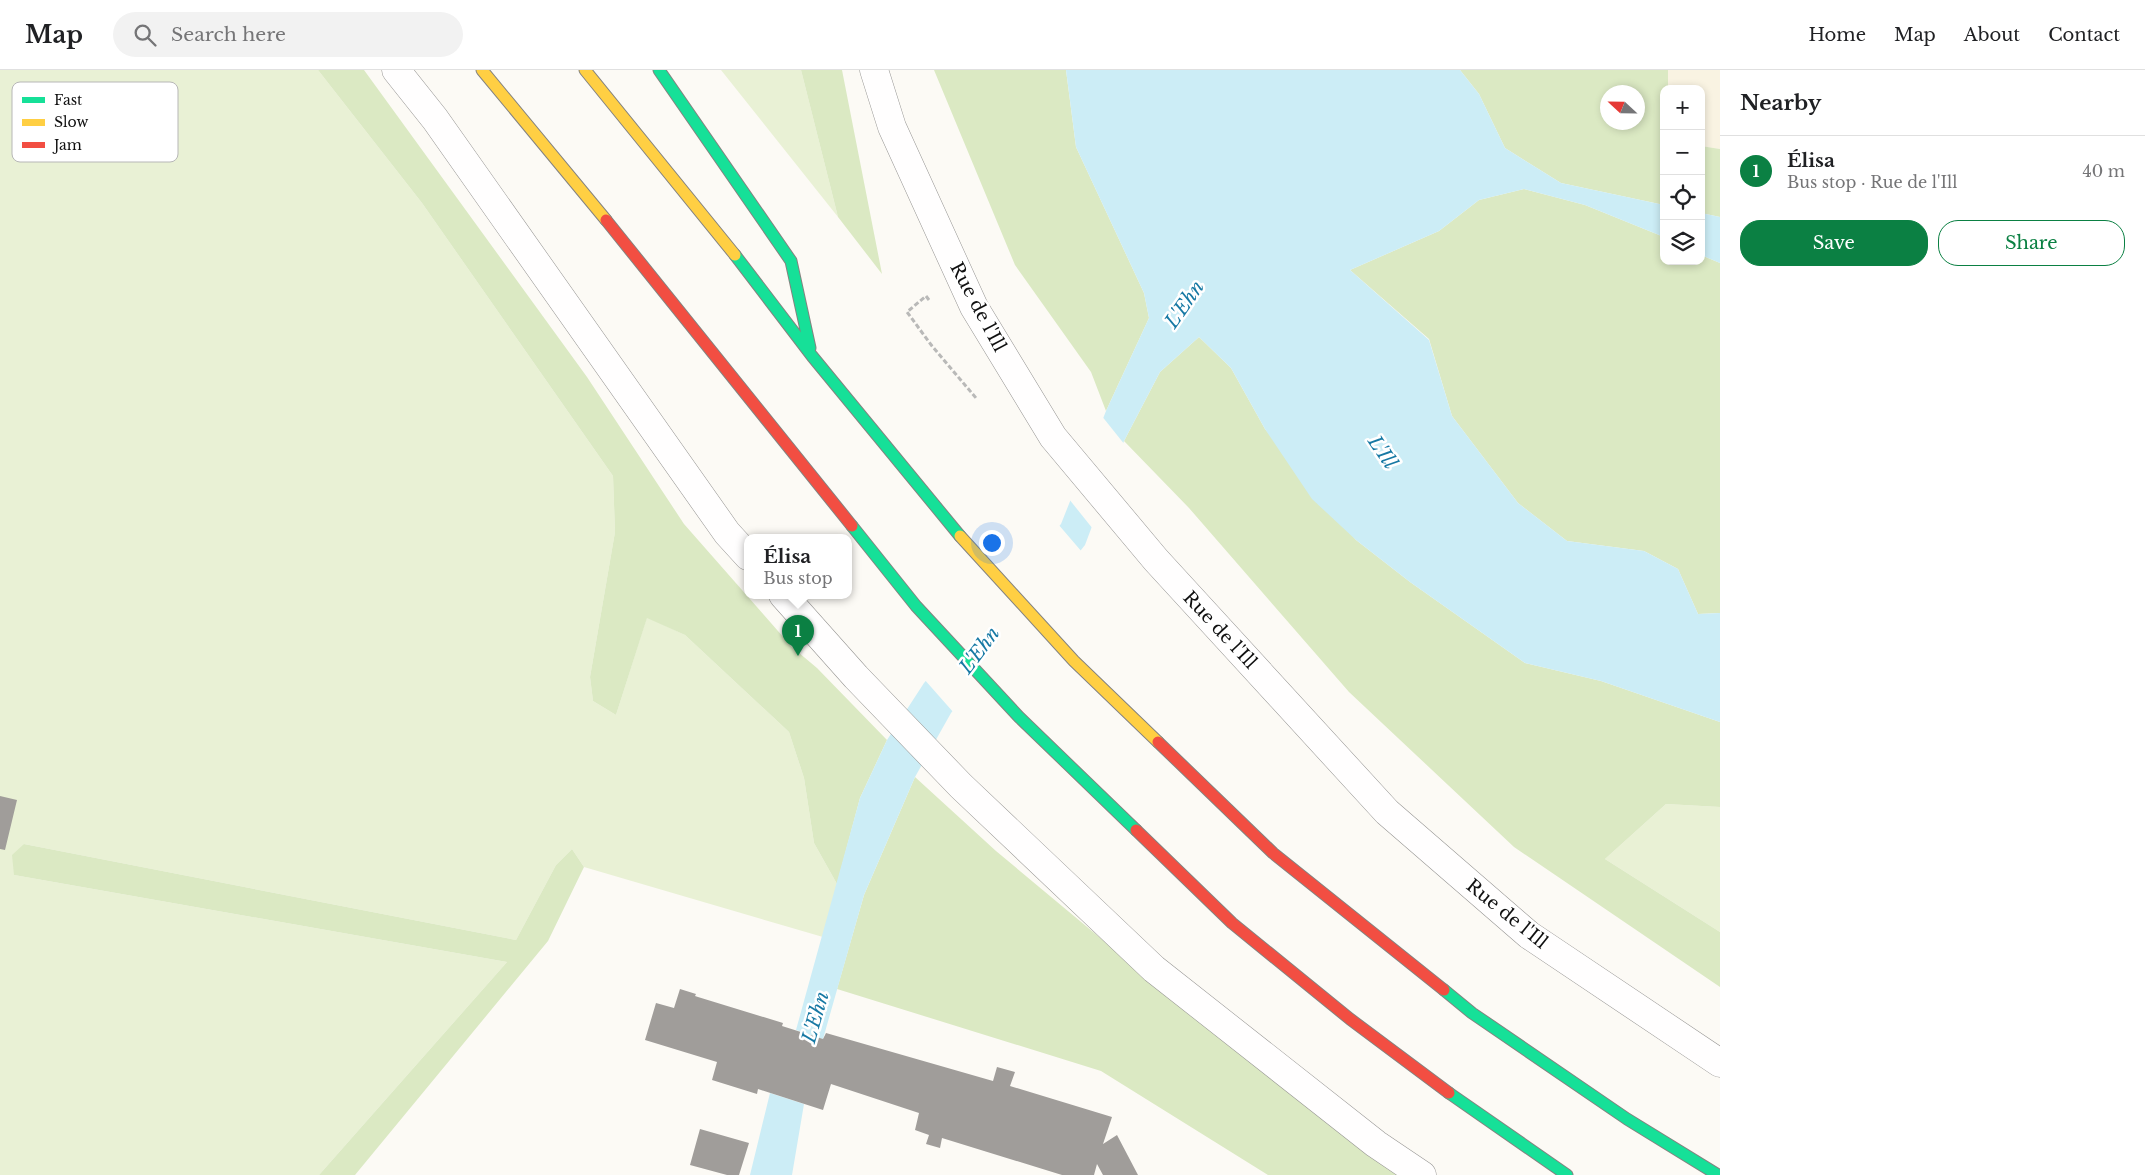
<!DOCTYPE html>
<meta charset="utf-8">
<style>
body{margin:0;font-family:"Libre Baskerville",serif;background:#f2f2f2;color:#202124}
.controls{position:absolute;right:15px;top:15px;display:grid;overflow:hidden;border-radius:10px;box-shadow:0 2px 8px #0003}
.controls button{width:45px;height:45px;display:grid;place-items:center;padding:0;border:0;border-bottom:1px solid #e0e0e0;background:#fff;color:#202124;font:25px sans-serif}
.compass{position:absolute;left:1600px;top:15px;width:45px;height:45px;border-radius:50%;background:#fff;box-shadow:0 2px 8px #0003;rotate:292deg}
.you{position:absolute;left:991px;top:472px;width:18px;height:18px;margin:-12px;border:4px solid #fff;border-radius:50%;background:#1a73e8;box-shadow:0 0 0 8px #1a73e833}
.badge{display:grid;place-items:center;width:32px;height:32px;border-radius:50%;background:#0b8043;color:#fff;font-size:16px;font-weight:700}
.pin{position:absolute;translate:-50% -41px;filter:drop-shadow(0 1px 2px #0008)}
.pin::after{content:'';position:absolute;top:26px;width:18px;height:15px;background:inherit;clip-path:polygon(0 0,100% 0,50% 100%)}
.popup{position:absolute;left:744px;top:464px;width:108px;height:65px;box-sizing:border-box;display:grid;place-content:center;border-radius:10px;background:#fff;filter:drop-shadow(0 1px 4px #0005);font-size:16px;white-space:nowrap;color:#757577}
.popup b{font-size:19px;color:#202124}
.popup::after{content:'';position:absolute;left:50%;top:100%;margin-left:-10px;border:10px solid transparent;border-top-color:#fff}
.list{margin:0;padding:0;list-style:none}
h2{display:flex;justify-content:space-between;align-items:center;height:65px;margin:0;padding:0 20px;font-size:21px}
h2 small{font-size:16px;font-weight:400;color:#757577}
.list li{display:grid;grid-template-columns:32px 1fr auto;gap:15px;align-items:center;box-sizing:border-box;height:70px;padding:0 20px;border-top:1px solid #e0e0e0}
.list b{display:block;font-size:19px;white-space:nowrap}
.list p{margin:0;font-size:16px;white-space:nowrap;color:#757577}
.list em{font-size:16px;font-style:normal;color:#757577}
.actions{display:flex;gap:10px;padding:15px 20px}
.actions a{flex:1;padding:11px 0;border:1px solid #0b8043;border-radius:20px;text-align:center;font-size:18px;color:#0b8043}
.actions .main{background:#0b8043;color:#fff}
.icon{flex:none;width:28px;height:28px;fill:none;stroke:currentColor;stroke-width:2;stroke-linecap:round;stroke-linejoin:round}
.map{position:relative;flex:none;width:1720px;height:1105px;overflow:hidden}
header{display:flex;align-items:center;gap:30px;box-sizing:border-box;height:70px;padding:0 25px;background:#fff;border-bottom:1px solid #e0e0e0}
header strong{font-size:24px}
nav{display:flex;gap:28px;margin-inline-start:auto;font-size:18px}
.search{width:350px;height:45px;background:#f2f2f2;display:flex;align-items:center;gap:12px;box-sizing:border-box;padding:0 18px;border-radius:28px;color:#757577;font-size:19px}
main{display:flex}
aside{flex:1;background:#fff}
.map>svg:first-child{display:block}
.farmland{fill:#f9f3e2}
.green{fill:#e9f1d5}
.forest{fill:#dbe9c3;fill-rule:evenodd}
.water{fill:#ccedf6}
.pier{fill:#fcfaf5}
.building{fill:#a09d9a}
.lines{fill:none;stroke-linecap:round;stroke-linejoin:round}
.street-casing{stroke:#969593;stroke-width:29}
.fast-casing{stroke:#848380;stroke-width:13}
.slow-casing{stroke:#848380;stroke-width:13}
.jam-casing{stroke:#848380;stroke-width:13}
.path{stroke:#b9b9b8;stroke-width:3;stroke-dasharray:5 2.5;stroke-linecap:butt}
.street{stroke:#fffefe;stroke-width:28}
.fast{stroke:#16e098;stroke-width:11}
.slow{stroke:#ffcf43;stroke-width:11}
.jam{stroke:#f24e42;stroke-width:11}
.labels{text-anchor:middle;stroke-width:5;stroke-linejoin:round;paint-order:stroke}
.street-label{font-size:18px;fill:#101010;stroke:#fff}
.water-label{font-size:19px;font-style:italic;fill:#1779a4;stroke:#fff}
.key{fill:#fff;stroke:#b7b7b7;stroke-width:1}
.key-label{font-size:14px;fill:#101010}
</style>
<header>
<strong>Map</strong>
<div class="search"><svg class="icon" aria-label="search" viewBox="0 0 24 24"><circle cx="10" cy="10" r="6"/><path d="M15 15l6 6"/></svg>Search here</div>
<nav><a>Home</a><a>Map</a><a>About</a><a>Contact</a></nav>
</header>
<main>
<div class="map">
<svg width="1720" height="1105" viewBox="0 0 1720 1105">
<rect width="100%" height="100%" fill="#fcfaf5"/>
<!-- farmland -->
<path class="farmland" d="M1668 0H1720V79L1701 76V19H1668Z"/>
<!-- green -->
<path class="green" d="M0 0H318L422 133 613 406 615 462 590 607 593 631 616 645 647 547 685 565 789 662 804 708 814 773 837 814 823 867 584 797 572 779 556 795 516 870 24 774 14 805 507 892 319 1105H0Z
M721 0H801L838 147Z
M1666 734 1720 737V862L1605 789Z"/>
<!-- forest -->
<path class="forest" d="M318 0H364L587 307 684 454 792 577 817 598 887 670 860 728 837 814 814 773 804 708 789 662 685 565 647 548 616 645 593 631 590 607 615 462 613 406 422 133Z
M801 0H842L882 204 838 147Z
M934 0H1066L1076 77 1144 223 1149 248 1106 341 1091 302 1015 195Z
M1460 0H1668V19H1664V135L1561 113 1505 78 1479 24ZM1608 22H1638V52H1608Z
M1701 76 1720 79V147L1701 143Z
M1524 119 1585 135 1664 167V191H1701V185L1720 193V543L1698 544 1678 499 1644 481 1567 471 1518 433 1452 346 1429 269 1350 200 1439 161 1479 130Z
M1199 267 1231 298 1265 359 1356 470 1410 512 1525 593 1601 611 1720 652V737L1666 734 1605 789 1720 862V917L1514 777 1349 622 1189 438 1124 371 1160 302Z
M915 707 996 781 1242 986 1402 1105H1268L1101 1001 837 919 864 825Z
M24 774 516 870 556 795 572 779 584 797 548 871 355 1105H319L507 892 14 805 12 785Z"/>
<!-- water -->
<path class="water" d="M1066 0H1460L1479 24 1505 78 1561 113 1664 135V167L1585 135 1524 119 1479 130 1439 161 1350 200 1429 270 1452 346 1518 433 1567 471 1644 481 1678 499 1698 544 1720 543V652L1601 611 1525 593 1410 512 1356 470 1312 429 1265 359 1231 298 1199 267 1160 302 1124 371 1085 475 951 643 915 707 864 825 823 969 796 960 860 728 887 670 924 613 1061 454 1106 341 1149 248 1144 223 1076 77Z
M1701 143 1720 147V193L1701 185Z
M770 1023 804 1034 792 1105H750Z"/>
<!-- pier -->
<path class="pier" d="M1101 345 1125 375 1093 459 1069 429Z
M1058 454 1082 482 954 643 924 609Z"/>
<!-- building -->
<path class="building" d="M0 726 17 730 5 780 0 779Z
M680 919 696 924 695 926 698 927 783 953 782 956 823 969 826 963 993 1011 997 997 1015 1002 1010 1016 1112 1047 1103 1074 1117 1065 1138 1105H1103L1097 1094 1094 1105H1062L942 1068 940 1078 926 1074 929 1065 915 1060 919 1043 831 1014 823 1040 758 1019 757 1024 712 1010 717 992 645 970 656 933 674 938Z
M700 1059 749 1073 739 1105H727L690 1095Z"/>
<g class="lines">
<!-- street casing -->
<g class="street-casing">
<path id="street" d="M396 0 435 49 727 463 748 486
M874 0 892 57 974 237 1053 367 1156 490 1387 742 1529 865 1720 993
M783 525 856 607 961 716 1154 899 1376 1074 1422 1105"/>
</g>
<!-- fast casing -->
<g class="fast-casing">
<path id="fast" d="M659 0 791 191 810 278
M735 185 812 286 960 466
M852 456 916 536 1019 647 1136 760
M1444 920 1472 943 1627 1049 1718 1105
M1449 1023 1567 1105"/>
</g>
<!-- slow casing -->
<g class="slow-casing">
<path id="slow" d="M482 0 606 150
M585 0 735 185
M960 466 1074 591 1158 672"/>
</g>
<!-- jam casing -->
<g class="jam-casing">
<path id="jam" d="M606 150 852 456
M1158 672 1273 783 1444 920
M1136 760 1232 853 1350 949 1449 1023"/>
</g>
<!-- path -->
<path class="path" d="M929 230 926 226 907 242 932 276 976 328"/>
<!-- street -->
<use href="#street" class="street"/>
<!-- fast -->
<use href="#fast" class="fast"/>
<!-- slow -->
<use href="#slow" class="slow"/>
<!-- jam -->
<use href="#jam" class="jam"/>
</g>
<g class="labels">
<!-- street labels -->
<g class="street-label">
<text transform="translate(978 237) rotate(62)" y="6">Rue de l'Ill</text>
<text transform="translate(1220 560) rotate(47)" y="6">Rue de l'Ill</text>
<text transform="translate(1507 844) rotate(39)" y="6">Rue de l'Ill</text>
</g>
<!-- water labels -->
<g class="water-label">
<text transform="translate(1184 234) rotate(-55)" y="7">L'Ehn</text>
<text transform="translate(1383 382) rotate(56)" y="7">L'Ill</text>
<text transform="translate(979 580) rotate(-53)" y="7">L'Ehn</text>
<text transform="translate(815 947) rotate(-74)" y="7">L'Ehn</text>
</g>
</g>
<!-- legend -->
<rect x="12" y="12" width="166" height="80" rx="8" class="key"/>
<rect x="22" y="27" width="23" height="6" fill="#16e098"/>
<rect x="22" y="49" width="23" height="7" fill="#ffcf43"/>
<rect x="22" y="72" width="23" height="6" fill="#f24e42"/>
<g class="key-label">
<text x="54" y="35">Fast</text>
<text x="54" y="57">Slow</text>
<text x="54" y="80">Jam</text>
</g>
</svg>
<div class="controls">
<button>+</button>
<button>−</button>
<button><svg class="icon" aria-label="locate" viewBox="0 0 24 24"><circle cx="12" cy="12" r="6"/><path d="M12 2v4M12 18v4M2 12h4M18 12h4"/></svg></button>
<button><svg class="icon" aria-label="layers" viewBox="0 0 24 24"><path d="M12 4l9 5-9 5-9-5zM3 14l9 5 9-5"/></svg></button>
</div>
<svg class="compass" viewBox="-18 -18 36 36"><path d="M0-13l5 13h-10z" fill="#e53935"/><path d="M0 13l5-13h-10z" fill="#757577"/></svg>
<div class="you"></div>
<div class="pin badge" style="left:798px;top:586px">1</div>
<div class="popup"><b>Élisa</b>Bus stop</div>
</div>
<aside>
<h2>Nearby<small></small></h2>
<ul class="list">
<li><span class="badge">1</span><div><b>Élisa</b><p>Bus stop · Rue de l'Ill</p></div><em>40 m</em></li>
</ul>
<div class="actions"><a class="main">Save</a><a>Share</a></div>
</aside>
</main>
